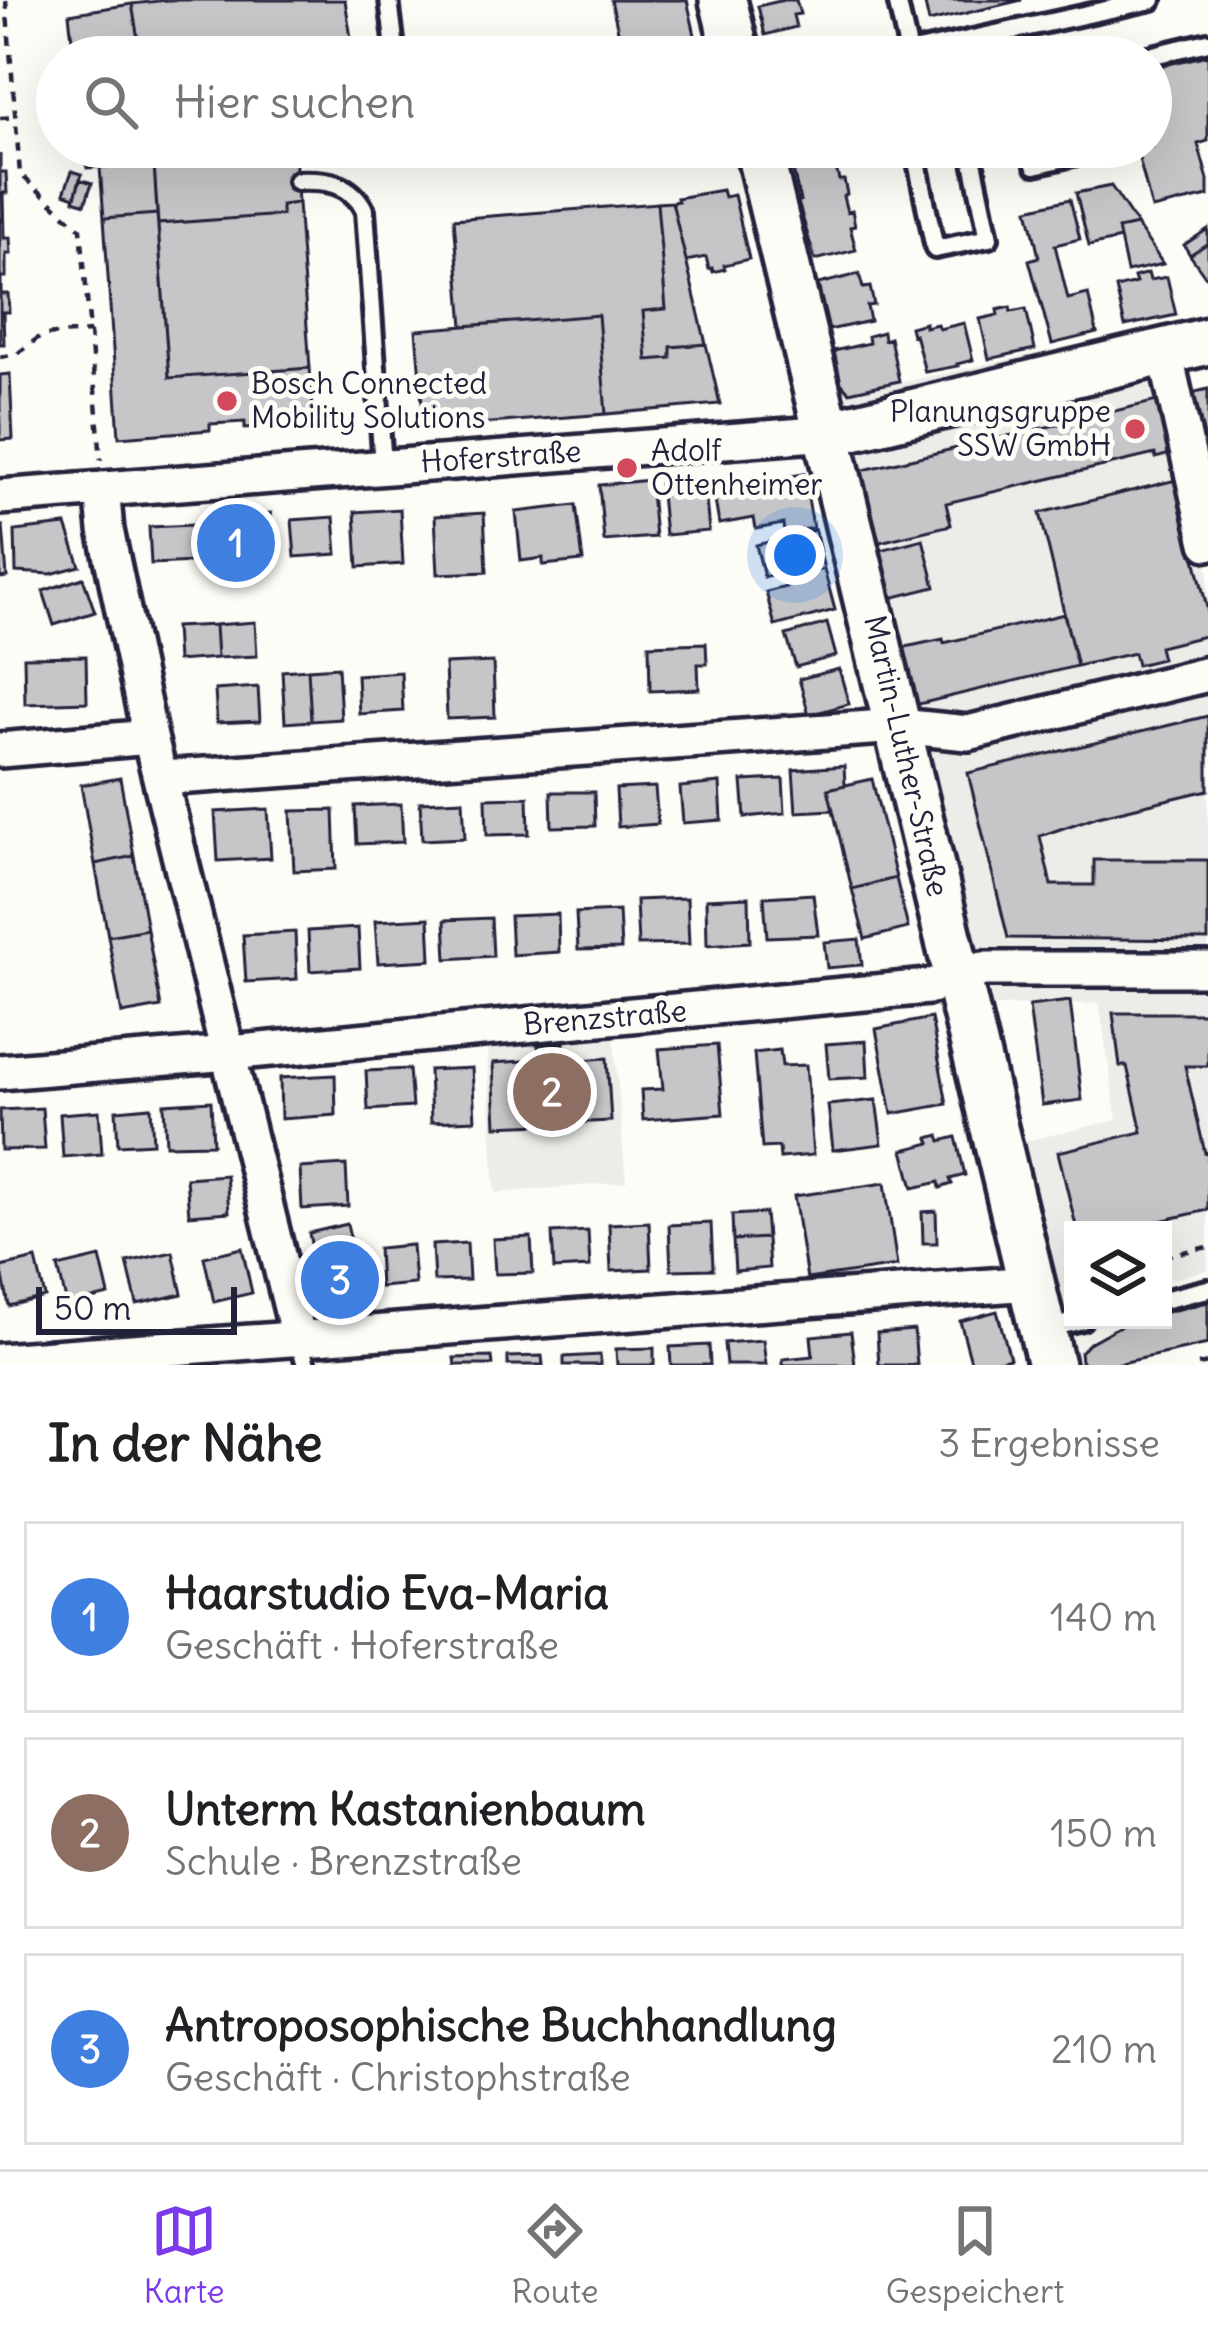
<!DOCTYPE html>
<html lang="de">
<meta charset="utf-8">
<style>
body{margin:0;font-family:Delius,sans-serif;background:#f6f6f6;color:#202124}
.controls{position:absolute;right:36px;bottom:36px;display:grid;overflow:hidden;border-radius:0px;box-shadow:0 12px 48px #0002}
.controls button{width:108px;height:108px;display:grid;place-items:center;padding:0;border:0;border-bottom:3px solid #e0e0e0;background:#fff;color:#202124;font:60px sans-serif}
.scale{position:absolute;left:36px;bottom:30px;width:201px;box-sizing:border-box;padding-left:12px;border:6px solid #22223b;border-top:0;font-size:33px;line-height:42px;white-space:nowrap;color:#22223b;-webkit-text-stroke:9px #fdfcf7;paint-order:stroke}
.you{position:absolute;left:795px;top:555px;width:42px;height:42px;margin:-30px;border:9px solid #fff;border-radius:50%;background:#1a73e8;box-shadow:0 0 0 18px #1a73e833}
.badge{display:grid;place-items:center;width:78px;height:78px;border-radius:50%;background:#7c3aed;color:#fff;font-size:39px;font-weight:700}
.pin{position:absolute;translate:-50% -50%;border:6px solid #fff;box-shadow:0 3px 12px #0006}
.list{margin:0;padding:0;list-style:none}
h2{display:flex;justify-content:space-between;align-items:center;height:156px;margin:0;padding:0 48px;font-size:51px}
h2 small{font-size:39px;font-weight:400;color:#757577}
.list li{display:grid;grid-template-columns:78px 1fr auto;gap:36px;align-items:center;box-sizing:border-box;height:192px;margin:0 24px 24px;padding:0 24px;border:3px solid #e0e0e0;border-radius:0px}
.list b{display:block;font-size:45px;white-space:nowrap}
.list p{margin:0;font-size:39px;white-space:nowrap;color:#757577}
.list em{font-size:39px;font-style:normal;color:#757577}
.icon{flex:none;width:66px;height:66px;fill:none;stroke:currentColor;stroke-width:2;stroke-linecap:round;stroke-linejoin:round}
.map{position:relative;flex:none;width:1208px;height:1365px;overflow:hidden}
.search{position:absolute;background:#fff;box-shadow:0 12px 48px #0002;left:36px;right:36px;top:36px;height:132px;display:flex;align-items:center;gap:30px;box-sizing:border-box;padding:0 42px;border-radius:66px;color:#757577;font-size:45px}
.sheet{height:804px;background:#fff}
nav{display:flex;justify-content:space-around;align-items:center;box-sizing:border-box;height:168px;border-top:3px solid #e0e0e0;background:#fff;font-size:33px;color:#757577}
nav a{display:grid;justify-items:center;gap:6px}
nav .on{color:#7c3aed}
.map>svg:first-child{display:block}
.built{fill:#ecece9}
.building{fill:#c6c6c8;stroke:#22223b;stroke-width:3}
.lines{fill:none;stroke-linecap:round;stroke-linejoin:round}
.lane-casing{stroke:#22223b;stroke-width:26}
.street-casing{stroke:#22223b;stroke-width:42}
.secondary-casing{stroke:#22223b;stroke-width:54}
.path{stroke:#22223b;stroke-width:4.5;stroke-dasharray:9 9;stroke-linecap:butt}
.lane{stroke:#fdfcf7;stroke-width:16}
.street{stroke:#fdfcf7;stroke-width:33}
.secondary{stroke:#fdfcf7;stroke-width:45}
.poi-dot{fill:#d1495b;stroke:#fdfcf7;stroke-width:4.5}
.labels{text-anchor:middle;stroke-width:10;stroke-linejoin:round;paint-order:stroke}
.poi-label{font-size:30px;fill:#22223b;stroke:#fdfcf7;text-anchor:start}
.street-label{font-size:30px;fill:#22223b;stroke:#fdfcf7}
</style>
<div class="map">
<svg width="1208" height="1365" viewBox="0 0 1208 1365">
<rect width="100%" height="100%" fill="#fdfcf7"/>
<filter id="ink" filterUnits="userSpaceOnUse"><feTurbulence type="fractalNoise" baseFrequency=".00833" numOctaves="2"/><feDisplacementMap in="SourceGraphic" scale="24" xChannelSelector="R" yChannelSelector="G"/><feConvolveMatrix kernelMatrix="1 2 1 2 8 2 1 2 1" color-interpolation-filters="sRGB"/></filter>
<g filter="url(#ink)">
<!-- built -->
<path class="built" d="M1155 328 1194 468 1208 466V1270L1163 1281V1230H1073V1303L1065 1305 1025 1141 1117 1120 1099 1003 966 1007 820 400Z
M614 1038 626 1182 495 1193 487 1049Z"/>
<!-- building -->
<path class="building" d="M167 0H345L354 57H141L132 4Z
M611 0H687L700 57H624Z
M784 0H796L800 14 793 15 796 27 765 35 758 6Z
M924 0H1022L929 22Z
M132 4 141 57H74L69 14Z
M1208 55V141L1198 144 1208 180V196L1152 209 1136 147H1151V68Z
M84 147H138L140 165 87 168Z
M645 147H714L648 162Z
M0 154V172H6L7 193H3L4 238H10L11 254H6V277H1V294H8L9 312H3L4 344H0Z
M295 154 298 203 281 205 282 215 158 224 154 163Z
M834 160 839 180H844L847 194 843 196 847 212 852 210 855 226 850 227 856 250 815 260 798 202 800 201 793 170Z
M154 163 157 214 104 218 100 167Z
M72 171 82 174 75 197 64 193Z
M80 179 92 183 85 204 74 200Z
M1111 186 1137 225 1118 229 1120 239 1089 246 1076 193Z
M722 190 724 197 734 195 749 259 724 265 725 269 713 272 712 268 709 269 706 257 686 261 672 202 678 201 677 198Z
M1070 199 1080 239 1055 245 1068 299 1088 294 1097 333 1052 344 1029 260 1039 257 1028 209Z
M672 202 706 344 671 347V358L647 360 643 311 666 309 657 203Z
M298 203 310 368 169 378 158 224 282 215 281 205Z
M657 203 666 309 643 311 647 360 671 358V347L706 344 720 404 606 414 598 315 463 326 454 219Z
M157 214 169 378 310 368 314 423 245 428V422L210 424V430L119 437 104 218Z
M1137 225 1163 264 1127 272 1118 229Z
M1208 229V243L1190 255 1184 245Z
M1208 243V274L1205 276 1190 255Z
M1148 273 1150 280 1167 277 1176 315 1125 326 1116 288 1136 283 1134 277Z
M859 274 863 288 870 287 874 305 867 306 870 321 829 330 818 284Z
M1010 307 1011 312 1026 309 1035 349 989 359 980 319 998 315 997 310Z
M598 315 606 414 424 428 416 330Z
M925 323V327L937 324 939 329 964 323 973 360 957 364 958 366 925 372 915 334 912 335 910 327Z
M883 332 884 340 890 338 899 381 849 392 841 383 834 351 869 343 868 336Z
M10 374 13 439 0 440V375Z
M1208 389V448L1197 450 1183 395Z
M1157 401 1170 454 1156 458 1155 454 946 503 951 525 876 543 859 471Z
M804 474 813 528 784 533 783 524 756 529 754 518 719 524 713 488Z
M704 479 709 531 665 535 660 484Z
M650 480 655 537 604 541 599 485Z
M1176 480 1208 612V635L1159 647 1162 659 1137 665 1134 653 1077 666 1040 513Z
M576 505 583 561 543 565V558L521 561 516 512Z
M400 509 403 564 358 567 355 512Z
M271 513 274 551 222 556 219 517Z
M484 513 487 572 438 574 435 516Z
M334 517 337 554 295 557 292 520Z
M66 525 80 566 51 574 16 572 15 531Z
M193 525 195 562 151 564 149 527Z
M0 526H3L7 577 0 578Z
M815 530 824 569 784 579 782 572 764 577 756 545Z
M923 539 935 587 891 598 880 550Z
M824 569 835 610 775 626 766 592 786 587 784 579Z
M83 578 95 612 54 625 43 591Z
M1064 614 1077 666 915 705 901 648 943 639 944 643Z
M255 622 257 656 217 658 215 625Z
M827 623 836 656 796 667 786 635Z
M215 625 217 658 177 661 175 627Z
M706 643 707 664H698L699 689 650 691 649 645Z
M86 656 87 702 25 704 24 657Z
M493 662 495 717 447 719 445 664Z
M338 667 341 719 311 721 308 669Z
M308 669 311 721 285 723 282 671Z
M839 669 849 704 809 715 799 679Z
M401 672 403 711 359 714 357 675Z
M258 687 260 721 217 723 215 690Z
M1208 716V790L1098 816 1040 836 1051 885H1094V860H1208V940L1008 938 968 773Z
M844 766 845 785 828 789 833 810 796 812 793 770Z
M120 778 134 856 95 864 81 785Z
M783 779 785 813 745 817 742 781Z
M872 779 896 878 852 889 828 789Z
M720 783 722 820 683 823 680 787Z
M655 787 658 824 618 827 616 789Z
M551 792H594L595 826 552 827Z
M528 797 529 834 487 835 486 798Z
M463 800 465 838 422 840 420 802Z
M401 804 403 842 357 844 355 806Z
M268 809 271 858 218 861 215 812Z
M334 810 336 869 294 871 291 811Z
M134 856 147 929 108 936 95 864Z
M896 878 908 928 865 939 852 889Z
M813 894 818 935 767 937 764 897Z
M749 897 750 942 707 945 706 899Z
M687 898 689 944 638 945 636 900Z
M619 911 621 949 578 950 576 913Z
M558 914 559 952 512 955 510 916Z
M429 918 431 960 378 963 375 921Z
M491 918 493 956 447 959 445 920Z
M358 928 360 968 310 971 308 931Z
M147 929 161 1007 122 1014 108 936Z
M295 932 297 979 246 982 243 935Z
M859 939 862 965 827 968 824 942Z
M1070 1001 1082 1100 1042 1105 1029 1006Z
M1113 1013H1208V1066H1185L1205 1153 1208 1152V1210L1120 1230H1077L1058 1152 1142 1132 1127 1066H1120Z
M931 1018 947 1104 892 1114 876 1029Z
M866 1041 868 1077 829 1079 826 1044Z
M564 1043V1061L607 1058 611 1121 496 1126 493 1063 539 1060 538 1045Z
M717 1045 723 1114 643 1120 641 1090 663 1089 659 1049Z
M780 1050 782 1066 806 1065 813 1155 780 1158 779 1147 762 1148 754 1053Z
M472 1068 475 1120 431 1122 429 1070Z
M409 1069 412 1107 368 1110 366 1071Z
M335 1075 336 1115 281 1119 280 1078Z
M876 1100 882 1144 833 1150 828 1105Z
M211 1101 213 1144 166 1145 164 1104Z
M151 1107 153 1143 118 1145 116 1110Z
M42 1108 45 1149 1 1150 0 1110Z
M99 1111 102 1154 63 1157 60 1114Z
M939 1135 941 1141 956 1137 965 1175 950 1179 952 1184 940 1188 939 1182 913 1188 903 1150 931 1143 929 1138Z
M346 1165 348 1206 302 1209 300 1168Z
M226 1175 229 1212 189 1215 186 1178Z
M885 1183 897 1266 807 1279 794 1196Z
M936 1211 937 1243H923L922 1212Z
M765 1213 767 1238 733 1240 732 1215Z
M649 1222 651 1269 611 1271 609 1224Z
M711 1223 713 1269 671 1270 669 1225Z
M347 1224 356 1262 316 1270 309 1233Z
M588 1231 590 1267 554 1269 552 1233Z
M531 1237 533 1273 495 1274 493 1239Z
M767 1238 769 1268 735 1271 733 1240Z
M467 1243 469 1280 434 1281 432 1245Z
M412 1245 415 1284 380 1287 378 1248Z
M242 1248 252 1293 214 1302 204 1257Z
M173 1252 182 1294 137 1304 127 1262Z
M100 1257 109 1295 67 1305 58 1267Z
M36 1259 45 1297 9 1306 1 1267Z
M356 1262 365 1291 324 1300 316 1270Z
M1208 1302V1344L1112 1365H1085L1081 1361 1080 1352 1091 1342 1118 1327 1135 1320H1163V1313Z
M997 1311 1010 1358 985 1365H972L960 1321Z
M914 1330 917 1365H879L877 1333Z
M851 1332 855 1365H783V1359L813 1356 811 1336Z
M763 1340 766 1365H726L724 1343Z
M709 1345 710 1365H671L670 1347Z
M654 1348V1365H617L616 1349Z
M600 1355V1365H564V1357Z
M542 1356 543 1365H508V1357Z
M492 1357 493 1365H455L454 1358Z"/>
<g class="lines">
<!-- lane casing -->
<g class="lane-casing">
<path id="lane" d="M389 0 396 57
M897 0 909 53 1152 0
M1145 57 1208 42
M914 147 935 249 989 238 970 147
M1031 147 1035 165 1110 147
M297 181C326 180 351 182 365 211L383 466
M1163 1300 1208 1289
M1042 1330 1082 1320
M299 1340 306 1365"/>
</g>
<!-- street casing -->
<g class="street-casing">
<path id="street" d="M1165 352 1208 543
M102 489 106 530 150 737 299 1340
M0 497 829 433
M0 750 150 737
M162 778 899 726 968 733 1208 674
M0 1072 229 1053 928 987 983 969H1208
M0 1361 1031 1283"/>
</g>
<!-- secondary casing -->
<g class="secondary-casing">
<path id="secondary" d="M723 0 737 57
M758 147 1051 1365
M829 433 1208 341"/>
</g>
<!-- path -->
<path class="path" d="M6 0 20 174 81 229 101 460
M0 118 15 117
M0 357 17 354 42 335 90 332
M1163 1256 1208 1247
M1198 1365 1208 1363"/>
<!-- lane -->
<use href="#lane" class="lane"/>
<!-- street -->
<use href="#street" class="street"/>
<!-- secondary -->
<use href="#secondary" class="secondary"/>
</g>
</g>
<!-- markers -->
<g class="poi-dot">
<circle cx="227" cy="401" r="12"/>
<circle cx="1135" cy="429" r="12"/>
<circle cx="627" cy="468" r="12"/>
</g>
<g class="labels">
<!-- poi labels -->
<g class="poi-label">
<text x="251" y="394">Bosch Connected<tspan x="251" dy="34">Mobility Solutions</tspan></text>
<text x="1111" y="422" text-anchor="end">Planungsgruppe<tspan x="1111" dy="34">SSW GmbH</tspan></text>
<text x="651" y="461">Adolf<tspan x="651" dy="34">Ottenheimer</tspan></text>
</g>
<!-- street labels -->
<g class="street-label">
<text transform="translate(501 457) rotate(-4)" y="10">Hoferstraße</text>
<text transform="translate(906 756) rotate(77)" y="10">Martin-Luther-Straße</text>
<text transform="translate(605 1018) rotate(-5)" y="10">Brenzstraße</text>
</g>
</g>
</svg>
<div class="controls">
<button><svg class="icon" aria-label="layers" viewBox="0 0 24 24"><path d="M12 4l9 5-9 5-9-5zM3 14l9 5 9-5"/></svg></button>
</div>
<div class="scale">50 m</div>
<div class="you"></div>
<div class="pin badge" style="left:236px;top:543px;background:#3f7fe0">1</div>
<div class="pin badge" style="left:552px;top:1092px;background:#8d6e63">2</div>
<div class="pin badge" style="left:340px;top:1280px;background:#3f7fe0">3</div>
<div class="search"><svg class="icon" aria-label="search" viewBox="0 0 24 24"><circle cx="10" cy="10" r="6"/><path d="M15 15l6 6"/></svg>Hier suchen</div>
</div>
<section class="sheet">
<h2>In der Nähe<small>3 Ergebnisse</small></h2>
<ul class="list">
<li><span class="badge" style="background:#3f7fe0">1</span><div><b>Haarstudio Eva-Maria</b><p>Geschäft · Hoferstraße</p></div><em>140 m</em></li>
<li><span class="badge" style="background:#8d6e63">2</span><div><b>Unterm Kastanienbaum</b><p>Schule · Brenzstraße</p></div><em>150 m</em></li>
<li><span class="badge" style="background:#3f7fe0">3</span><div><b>Antroposophische Buchhandlung</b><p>Geschäft · Christophstraße</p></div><em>210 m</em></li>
</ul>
</section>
<nav>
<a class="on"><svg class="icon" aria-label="map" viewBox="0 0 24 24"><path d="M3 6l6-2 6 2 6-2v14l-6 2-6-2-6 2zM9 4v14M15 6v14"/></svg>Karte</a>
<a><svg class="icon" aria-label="directions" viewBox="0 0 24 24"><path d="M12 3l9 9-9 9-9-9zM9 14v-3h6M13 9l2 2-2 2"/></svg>Route</a>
<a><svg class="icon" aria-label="saved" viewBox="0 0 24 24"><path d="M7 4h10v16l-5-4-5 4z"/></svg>Gespeichert</a>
</nav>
